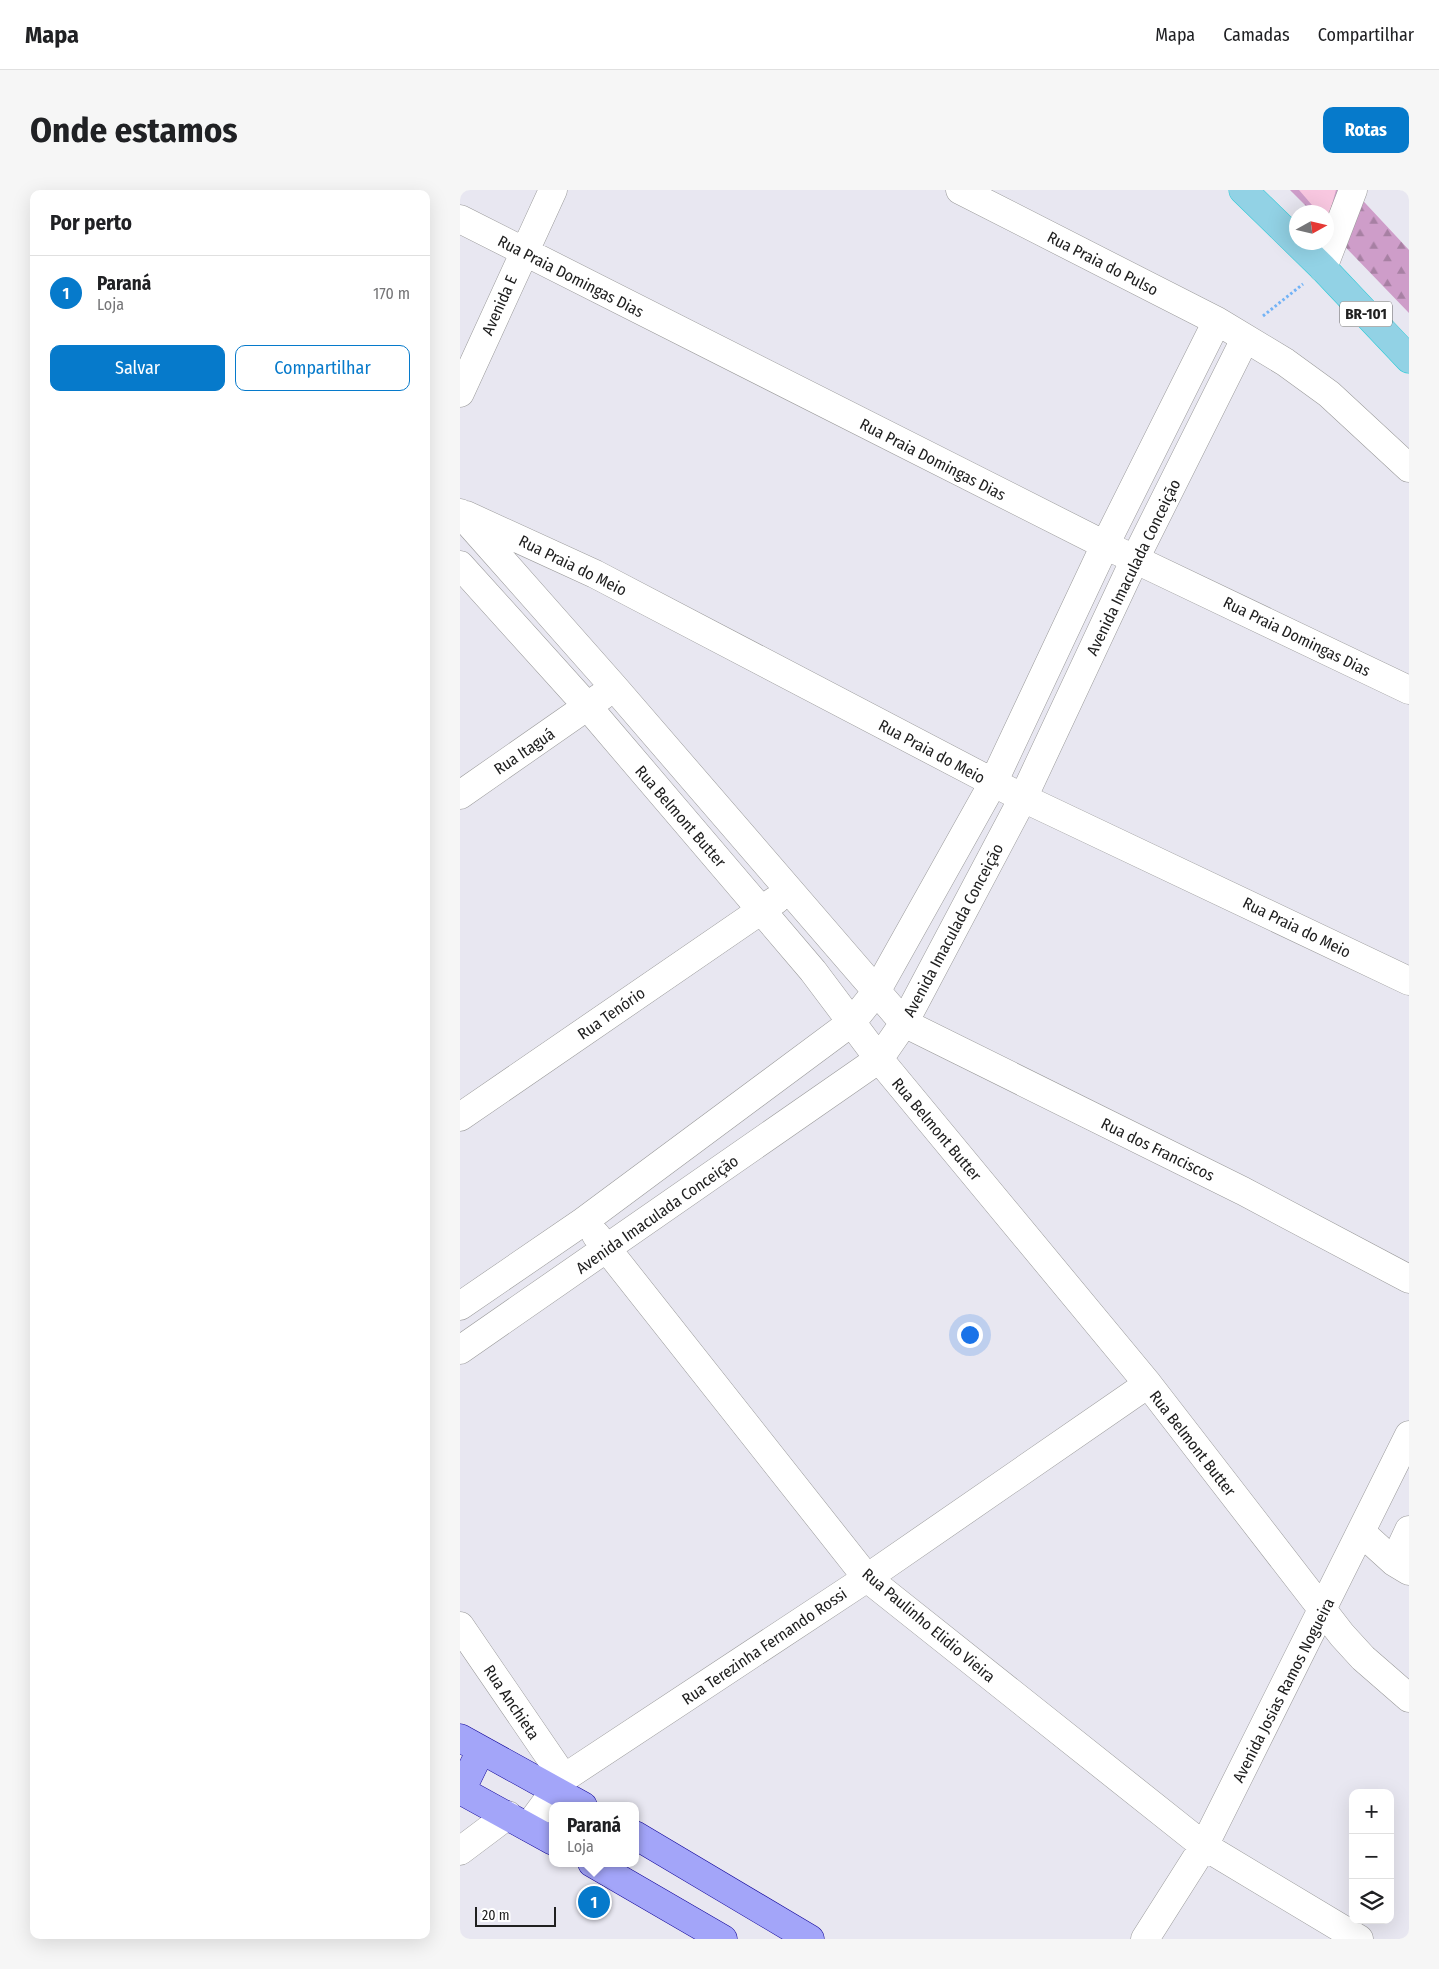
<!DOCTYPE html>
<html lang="pt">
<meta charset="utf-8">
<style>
body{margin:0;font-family:"Fira Sans Condensed",sans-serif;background:#f6f6f6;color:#202124}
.controls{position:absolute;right:15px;bottom:15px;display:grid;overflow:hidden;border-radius:10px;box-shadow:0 5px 20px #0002}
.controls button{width:45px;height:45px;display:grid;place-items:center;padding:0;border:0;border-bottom:1px solid #e0e0e0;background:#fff;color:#202124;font:25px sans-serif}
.compass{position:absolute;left:829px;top:15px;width:45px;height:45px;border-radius:50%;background:#fff;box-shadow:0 5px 20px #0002;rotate:82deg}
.scale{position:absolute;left:15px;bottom:12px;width:81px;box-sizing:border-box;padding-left:5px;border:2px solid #202020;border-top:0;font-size:14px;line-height:18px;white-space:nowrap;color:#202020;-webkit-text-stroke:4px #fff;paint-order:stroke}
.you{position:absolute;left:509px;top:1144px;width:18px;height:18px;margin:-12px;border:4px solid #fff;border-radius:50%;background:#1a73e8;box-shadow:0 0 0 8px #1a73e833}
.badge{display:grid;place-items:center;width:32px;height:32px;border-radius:50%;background:#067acb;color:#fff;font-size:16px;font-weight:700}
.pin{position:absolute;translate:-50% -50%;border:2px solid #fff;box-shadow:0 1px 5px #0006}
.popup{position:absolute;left:89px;top:1612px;width:90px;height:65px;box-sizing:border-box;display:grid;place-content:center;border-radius:10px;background:#fff;filter:drop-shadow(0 1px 4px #0005);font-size:16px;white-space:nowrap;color:#757577}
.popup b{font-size:19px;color:#202124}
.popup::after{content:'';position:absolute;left:50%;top:100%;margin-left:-10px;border:10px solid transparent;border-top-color:#fff}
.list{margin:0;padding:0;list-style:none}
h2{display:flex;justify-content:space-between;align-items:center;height:65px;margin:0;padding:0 20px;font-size:21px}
h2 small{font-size:16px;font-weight:400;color:#757577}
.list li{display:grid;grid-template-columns:32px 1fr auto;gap:15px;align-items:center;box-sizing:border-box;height:75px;padding:0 20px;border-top:1px solid #e0e0e0}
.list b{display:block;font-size:19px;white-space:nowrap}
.list p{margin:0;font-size:16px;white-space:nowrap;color:#757577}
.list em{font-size:16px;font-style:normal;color:#757577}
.actions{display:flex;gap:10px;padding:15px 20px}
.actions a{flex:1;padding:11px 0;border:1px solid #067acb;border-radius:10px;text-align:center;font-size:18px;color:#067acb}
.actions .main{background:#067acb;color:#fff}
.icon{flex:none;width:28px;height:28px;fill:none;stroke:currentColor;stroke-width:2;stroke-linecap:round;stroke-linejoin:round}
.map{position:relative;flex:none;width:949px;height:1749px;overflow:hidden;border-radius:10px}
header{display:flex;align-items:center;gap:30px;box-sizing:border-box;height:70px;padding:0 25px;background:#fff;border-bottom:1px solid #e0e0e0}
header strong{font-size:24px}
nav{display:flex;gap:28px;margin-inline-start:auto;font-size:18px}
.intro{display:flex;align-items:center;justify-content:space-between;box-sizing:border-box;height:120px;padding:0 30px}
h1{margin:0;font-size:35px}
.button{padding:12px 22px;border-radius:10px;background:#067acb;color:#fff;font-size:18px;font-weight:700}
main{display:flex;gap:30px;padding:0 30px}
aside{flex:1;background:#fff;border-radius:10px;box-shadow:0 5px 20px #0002}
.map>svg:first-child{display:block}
.forest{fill:url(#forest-firs)}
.park{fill:#f8c7e0}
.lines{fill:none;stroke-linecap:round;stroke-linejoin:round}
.minor-casing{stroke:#9a9a9a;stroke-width:29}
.major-casing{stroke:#100598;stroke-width:29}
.highway-casing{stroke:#2ccbd6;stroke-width:29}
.path{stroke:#73b3f6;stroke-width:3;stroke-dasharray:2.5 2.5;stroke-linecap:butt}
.minor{stroke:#fff;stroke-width:28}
.major{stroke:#a3a5f9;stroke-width:28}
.highway{stroke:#92d2e5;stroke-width:28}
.labels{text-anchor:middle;stroke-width:4;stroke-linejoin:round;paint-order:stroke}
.shield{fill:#fff;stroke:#636363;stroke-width:1}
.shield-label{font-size:15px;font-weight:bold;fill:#202020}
.street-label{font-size:16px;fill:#202020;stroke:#fff}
</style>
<header>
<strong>Mapa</strong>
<nav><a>Mapa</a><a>Camadas</a><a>Compartilhar</a></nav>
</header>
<div class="intro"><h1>Onde estamos</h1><a class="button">Rotas</a></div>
<main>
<aside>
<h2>Por perto<small></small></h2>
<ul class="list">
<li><span class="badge">1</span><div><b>Paraná</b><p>Loja</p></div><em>170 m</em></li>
</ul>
<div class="actions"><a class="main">Salvar</a><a>Compartilhar</a></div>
</aside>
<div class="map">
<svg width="949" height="1749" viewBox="0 0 949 1749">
<defs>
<pattern id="forest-firs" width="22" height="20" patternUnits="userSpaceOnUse" patternTransform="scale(1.25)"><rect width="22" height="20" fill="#ce9dc9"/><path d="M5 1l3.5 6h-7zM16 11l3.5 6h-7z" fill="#a780a3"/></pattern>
</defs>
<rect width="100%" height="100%" fill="#e8e7f1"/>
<!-- forest -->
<path class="forest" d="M830 0H893L949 60V123L867 38 866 22H852Z"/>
<!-- park -->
<path class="park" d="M839 0H876L867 32 866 22H858Z"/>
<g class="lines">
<!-- minor casing -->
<g class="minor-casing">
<path id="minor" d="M500 0 757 131 825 172 869 204 949 278
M0 29 645 355 949 500
M863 78 893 0
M0 203 93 0
M0 323 154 497 444 833 783 1001 949 1089
M6 325 135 384 563 608 949 791
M0 375 128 517 353 781 419 869 688 1194 882 1445 903 1468 949 1508
M0 605 142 506
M0 927 316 710
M136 1045 407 1388 744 1656 899 1749
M0 1116 124 1031 392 832 416 802 533 593 645 355 757 131
M0 1160 419 869 444 833 563 608 675 369 785 149
M902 1343 934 1372 949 1381
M934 1372 949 1340
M0 1436 104 1588
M68 1637 104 1588 407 1388 688 1194
M0 1661 48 1625
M685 1749 744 1656 949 1245"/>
</g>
<!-- major casing -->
<g class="major-casing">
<path id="major" d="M0 1548 123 1616
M0 1600 93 1651
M1 1601 21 1560
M175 1645 350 1749
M132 1673 263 1749"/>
</g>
<!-- highway casing -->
<g class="highway-casing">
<path id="highway" d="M783 0 863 78 949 169"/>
</g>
<!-- path -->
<path class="path" d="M803 126 843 94"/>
<!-- minor -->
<use href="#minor" class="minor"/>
<!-- major -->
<use href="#major" class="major"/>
<!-- highway -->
<use href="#highway" class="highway"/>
</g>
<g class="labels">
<!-- shield labels -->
<rect class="shield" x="880" y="111.5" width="52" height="25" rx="4"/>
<g class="shield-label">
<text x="906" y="129">BR-101</text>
</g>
<!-- street labels -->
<g class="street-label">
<text transform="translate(643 73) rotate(27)" y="6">Rua Praia do Pulso</text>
<text transform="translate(111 86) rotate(27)" y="6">Rua Praia Domingas Dias</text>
<text transform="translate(39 115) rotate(-66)" y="6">Avenida E</text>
<text transform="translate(473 269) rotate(27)" y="6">Rua Praia Domingas Dias</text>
<text transform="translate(113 375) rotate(26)" y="6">Rua Praia do Meio</text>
<text transform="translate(673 377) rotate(-64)" y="6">Avenida Imaculada Conceição</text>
<text transform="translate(837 446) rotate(26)" y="6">Rua Praia Domingas Dias</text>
<text transform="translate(64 561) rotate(-34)" y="6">Rua Itaguá</text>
<text transform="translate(472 561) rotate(28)" y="6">Rua Praia do Meio</text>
<text transform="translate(221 626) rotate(49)" y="6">Rua Belmont Butter</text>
<text transform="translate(837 737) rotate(26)" y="6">Rua Praia do Meio</text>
<text transform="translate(493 740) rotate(-62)" y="6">Avenida Imaculada Conceição</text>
<text transform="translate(151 823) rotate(-35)" y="6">Rua Tenório</text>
<text transform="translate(477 939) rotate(50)" y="6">Rua Belmont Butter</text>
<text transform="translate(698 959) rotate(26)" y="6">Rua dos Franciscos</text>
<text transform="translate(197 1024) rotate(-35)" y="6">Avenida Imaculada Conceição</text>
<text transform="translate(733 1253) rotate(52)" y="6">Rua Belmont Butter</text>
<text transform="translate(469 1435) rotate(40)" y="6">Rua Paulinho Elidio Vieira</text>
<text transform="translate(304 1456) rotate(-34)" y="6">Rua Terezinha Fernando Rossi</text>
<text transform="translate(823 1500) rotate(-63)" y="6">Avenida Josias Ramos Nogueira</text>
<text transform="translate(52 1512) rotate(56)" y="6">Rua Anchieta</text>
</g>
</g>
</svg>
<div class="controls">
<button>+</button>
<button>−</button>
<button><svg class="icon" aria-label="layers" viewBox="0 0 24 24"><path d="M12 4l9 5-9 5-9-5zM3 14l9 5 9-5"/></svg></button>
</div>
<svg class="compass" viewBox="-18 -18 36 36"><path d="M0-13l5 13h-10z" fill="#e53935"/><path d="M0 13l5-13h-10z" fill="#757577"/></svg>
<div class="scale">20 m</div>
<div class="you"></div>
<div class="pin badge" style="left:134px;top:1712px">1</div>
<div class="popup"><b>Paraná</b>Loja</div>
</div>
</main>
